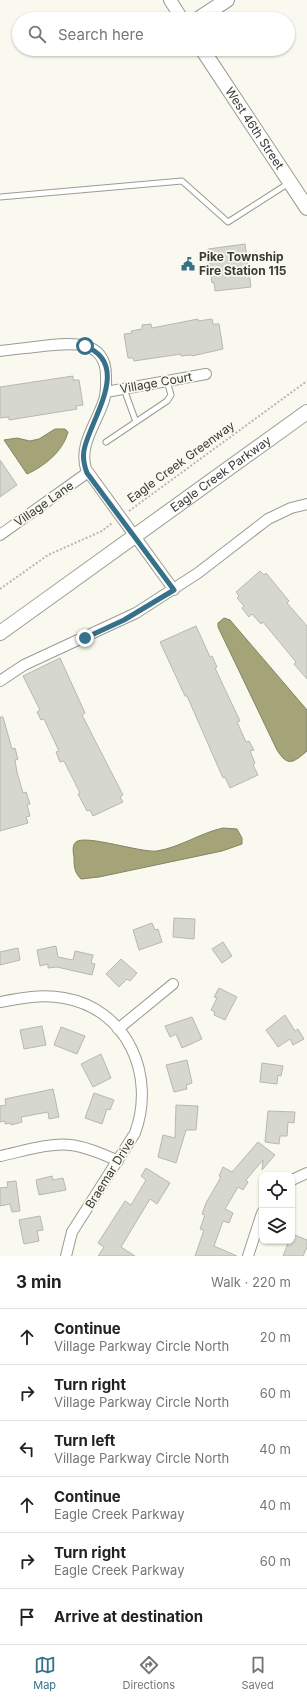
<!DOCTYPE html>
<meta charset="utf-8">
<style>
body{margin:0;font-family:Inter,sans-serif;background:#f6f6f6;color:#222}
.controls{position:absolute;right:12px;bottom:12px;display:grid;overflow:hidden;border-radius:8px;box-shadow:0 1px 3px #0004}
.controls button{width:36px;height:36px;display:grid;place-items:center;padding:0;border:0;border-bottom:1px solid #e0e0e0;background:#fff;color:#222;font:20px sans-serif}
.stop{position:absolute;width:12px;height:12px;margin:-9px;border:3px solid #367089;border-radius:50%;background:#fff}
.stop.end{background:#367089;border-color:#fff;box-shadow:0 1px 4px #0008}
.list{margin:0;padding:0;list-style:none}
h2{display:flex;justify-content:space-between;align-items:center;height:52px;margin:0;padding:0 16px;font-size:17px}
h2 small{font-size:13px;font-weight:400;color:#767676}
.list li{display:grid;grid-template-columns:26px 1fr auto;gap:12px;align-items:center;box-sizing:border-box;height:56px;padding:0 16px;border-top:1px solid #e0e0e0}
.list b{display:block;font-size:15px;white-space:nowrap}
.list p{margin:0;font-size:13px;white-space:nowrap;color:#767676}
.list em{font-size:13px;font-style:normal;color:#767676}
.icon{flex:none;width:22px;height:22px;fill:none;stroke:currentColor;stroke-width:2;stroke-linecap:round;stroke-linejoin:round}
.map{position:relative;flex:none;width:307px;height:1256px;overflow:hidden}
.search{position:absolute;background:#fff;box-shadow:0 1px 3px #0004;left:12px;right:12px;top:12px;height:44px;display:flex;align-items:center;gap:10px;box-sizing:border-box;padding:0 14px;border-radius:22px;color:#767676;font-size:15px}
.sheet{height:388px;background:#fff}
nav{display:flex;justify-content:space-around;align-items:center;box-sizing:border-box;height:56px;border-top:1px solid #e0e0e0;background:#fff;font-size:11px;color:#767676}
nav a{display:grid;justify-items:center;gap:2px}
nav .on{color:#367089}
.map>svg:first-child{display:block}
.water{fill:#a4a478;stroke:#848464}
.building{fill:#d6d7cd;stroke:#b8b8af}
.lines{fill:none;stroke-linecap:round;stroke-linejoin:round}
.service-casing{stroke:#9b9c93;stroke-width:7}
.minor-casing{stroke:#9b9c93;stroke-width:12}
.tertiary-casing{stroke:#9b9c93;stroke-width:14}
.secondary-casing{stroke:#9b9c93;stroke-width:16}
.path{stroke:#b7b7af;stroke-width:2;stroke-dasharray:2 2;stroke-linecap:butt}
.service{stroke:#fff;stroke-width:5}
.minor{stroke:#fff;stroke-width:10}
.tertiary{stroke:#fff;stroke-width:12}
.secondary{stroke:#fff;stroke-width:14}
.route{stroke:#367089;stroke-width:5}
.labels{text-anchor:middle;stroke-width:3.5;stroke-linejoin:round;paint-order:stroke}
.street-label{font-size:12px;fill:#3a3a36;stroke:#f9f9ef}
.poi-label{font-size:12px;font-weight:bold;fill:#3a3a36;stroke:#f9f9ef;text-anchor:start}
</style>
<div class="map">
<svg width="307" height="1256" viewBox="0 0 307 1256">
<rect width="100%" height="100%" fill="#f9f9ef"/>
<!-- water -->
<path class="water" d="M55 429H65L68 432C63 451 45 466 27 474L4 440 17 438 30 441 39 439Z
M224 618 230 620 307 710V751C294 762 288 768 277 750L218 627V623Z
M223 828 237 829 242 838V844L222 851 99 877 81 879C74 872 74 866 74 857 73 852 72 845 76 842 85 834 141 853 157 851 181 847 200 833 223 828Z"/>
<!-- building -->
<path class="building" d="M245 244 251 287 215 291 214 282 212 283 208 249Z
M198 319V321L212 319 213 324H219L223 349 192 356V355L181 356V354L134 361 133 358H128L124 334 132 333 131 331 142 329V325L151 324 152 328Z
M73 376V380H79L83 405 76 406 77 409 9 420V417L0 418V387Z
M0 460 17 485 0 497Z
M260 571 264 575 266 573 289 601 287 603 307 626V679L294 664 296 662 263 622 261 624 252 614 249 617 242 608 244 606 237 598 239 596 236 592Z
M196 626 210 657 212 656 217 667 215 668 240 721 237 722 246 742 249 741 254 750 250 751 255 763 253 765 258 775 230 788 225 777 223 778 187 696H185L160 642Z
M60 658 85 713 82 715 123 795 120 797 123 802 93 816 90 810 87 811 78 794 80 793 64 761 60 762 56 752 59 751 44 719 41 720 37 712 40 710 23 676Z
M0 717H3L12 749 15 748 18 759 15 760 17 772 23 793 26 792 30 804 27 805 30 816 26 817 28 823 0 831Z
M174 918 195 919 194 939 173 937Z
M152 923 155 930 158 929 162 942 139 950 133 930Z
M223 942 232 956 222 963 212 949Z
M56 946 58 957 73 960 75 951 93 955 91 963 95 964 92 975 57 967 48 968V964L40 966 37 950Z
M18 948 20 960 0 965V952Z
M121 959 137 973 130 981 127 979 119 987 106 974Z
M219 988 237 997 225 1020 214 1015 215 1012 211 1010 217 998 214 997Z
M285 1015 295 1031 298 1029 304 1039 293 1045 290 1039 278 1047 266 1030Z
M192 1017 202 1039 182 1048 176 1034 170 1037 165 1026Z
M42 1026 46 1045 24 1049 20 1030Z
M61 1027 85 1036 77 1054 54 1045Z
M101 1054 111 1078 93 1087 81 1064Z
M187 1060 192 1083 186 1085 187 1089 174 1092 166 1065Z
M262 1063 283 1066 281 1076 278 1075 277 1084 260 1082Z
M53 1089 59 1117 49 1119 48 1112 21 1117 22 1122 11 1125V1123L5 1124V1121L0 1122V1106L6 1105 5 1099Z
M94 1093 114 1100 110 1110 107 1109 102 1124 85 1118Z
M176 1105 198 1106 196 1130H186L176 1163 158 1157 163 1135 175 1138Z
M268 1111 295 1112 294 1123 288 1122 287 1136H280L279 1144 265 1142Z
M258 1142 275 1155 262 1170 263 1160 246 1180 248 1182 243 1190 238 1187 225 1209 233 1213 229 1223 223 1221 214 1246 237 1256H195L204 1230 200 1229 205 1215 202 1214 206 1203 221 1177 219 1176 223 1167 232 1172Z
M146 1168 170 1183 157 1204 150 1199 121 1247 135 1256H98L104 1247 98 1243 125 1201 131 1205 146 1180 141 1176Z
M52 1176 53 1180 63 1178 66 1190 39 1195 36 1180Z
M16 1181 20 1211 12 1212 10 1204 0 1206V1188L8 1187 7 1182Z
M40 1216 43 1230 37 1231 39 1241 24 1244 19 1220Z
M292 1234 307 1240V1247L303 1256H283L289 1241H292Z"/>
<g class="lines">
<!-- service casing -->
<g class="service-casing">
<path id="service" d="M0 197 182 181 228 222 289 183
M124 389 136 422
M106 442 167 401 171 395 167 381"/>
</g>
<!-- minor casing -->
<g class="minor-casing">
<path id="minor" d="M0 351C14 349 28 348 43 346 69 343 106 338 106 376 106 386 107 394 103 403 95 426 79 445 86 469L174 590
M106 392 206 374
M0 535 87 473
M0 681 24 665 136 613 198 573 268 519 291 508 307 504
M0 1002C21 998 42 994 64 998 128 1009 156 1076 135 1133L72 1232 66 1256
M118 1029 173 984
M0 1156C20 1152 51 1142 71 1145 87 1147 103 1154 118 1161
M292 1180 307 1173
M248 1256 262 1213"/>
</g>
<!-- tertiary casing -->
<g class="tertiary-casing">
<path id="tertiary" d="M170 0 182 19"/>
</g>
<!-- secondary casing -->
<g class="secondary-casing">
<g id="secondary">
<path d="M198 19 227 0"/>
<path id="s1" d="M202 49 307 208"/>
<path id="s2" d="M0 633 307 412"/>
</g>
</g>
<!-- path -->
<path class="path" d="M129 511 307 381
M0 589 48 555 102 531 112 523"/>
<!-- service -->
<use href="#service" class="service"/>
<!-- minor -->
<use href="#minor" class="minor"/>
<!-- tertiary -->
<use href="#tertiary" class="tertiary"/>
<!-- secondary -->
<use href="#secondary" class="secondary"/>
</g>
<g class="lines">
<!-- route -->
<path class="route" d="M85 638 124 620 174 590 87 473C84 465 82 455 85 446 93 416 131 364 85 346"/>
</g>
<!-- icons -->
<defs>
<g id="civic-bare" transform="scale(1.08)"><path d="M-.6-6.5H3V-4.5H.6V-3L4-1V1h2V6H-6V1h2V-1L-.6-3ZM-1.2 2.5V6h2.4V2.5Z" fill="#367089" stroke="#f9f9ef" stroke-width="2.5" paint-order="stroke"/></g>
</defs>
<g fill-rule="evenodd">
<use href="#civic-bare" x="188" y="264"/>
</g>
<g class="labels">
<!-- street labels -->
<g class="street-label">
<text dy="4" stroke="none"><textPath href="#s1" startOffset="95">West 46th Street</textPath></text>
<text transform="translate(156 383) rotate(-10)" y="4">Village Court</text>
<text transform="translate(181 462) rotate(-36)" y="4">Eagle Creek Greenway</text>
<text dy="4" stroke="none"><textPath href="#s2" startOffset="272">Eagle Creek Parkway</textPath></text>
<text transform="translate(44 504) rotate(-35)" y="4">Village Lane</text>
<text transform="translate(110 1173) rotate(-58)" y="4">Braemar Drive</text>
</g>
<!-- poi labels -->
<g class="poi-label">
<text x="199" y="261">Pike Township<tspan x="199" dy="14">Fire Station 115</tspan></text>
</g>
</g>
</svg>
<div class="controls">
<button><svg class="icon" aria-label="locate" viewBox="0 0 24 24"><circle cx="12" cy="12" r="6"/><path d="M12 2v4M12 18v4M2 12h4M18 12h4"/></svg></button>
<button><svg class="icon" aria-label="layers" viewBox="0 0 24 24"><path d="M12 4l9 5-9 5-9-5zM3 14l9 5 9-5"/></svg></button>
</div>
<div class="stop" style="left:85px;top:346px"></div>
<div class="stop end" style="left:85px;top:638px"></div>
<div class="search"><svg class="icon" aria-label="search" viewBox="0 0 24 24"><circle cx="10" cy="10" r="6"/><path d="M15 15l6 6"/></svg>Search here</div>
</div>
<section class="sheet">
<h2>3 min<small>Walk · 220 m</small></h2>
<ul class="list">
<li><svg class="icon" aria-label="ahead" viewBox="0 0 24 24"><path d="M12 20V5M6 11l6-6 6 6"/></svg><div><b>Continue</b><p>Village Parkway Circle North</p></div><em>20 m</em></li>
<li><svg class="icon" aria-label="right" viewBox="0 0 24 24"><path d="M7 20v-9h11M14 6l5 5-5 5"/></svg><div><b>Turn right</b><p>Village Parkway Circle North</p></div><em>60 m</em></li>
<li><svg class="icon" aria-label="left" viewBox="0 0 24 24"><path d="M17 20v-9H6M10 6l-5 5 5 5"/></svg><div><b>Turn left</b><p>Village Parkway Circle North</p></div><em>40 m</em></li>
<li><svg class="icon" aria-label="ahead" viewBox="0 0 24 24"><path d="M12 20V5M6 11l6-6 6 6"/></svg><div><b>Continue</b><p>Eagle Creek Parkway</p></div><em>40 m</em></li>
<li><svg class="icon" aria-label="right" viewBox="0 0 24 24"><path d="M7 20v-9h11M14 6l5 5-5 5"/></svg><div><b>Turn right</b><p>Eagle Creek Parkway</p></div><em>60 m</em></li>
<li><svg class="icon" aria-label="arrive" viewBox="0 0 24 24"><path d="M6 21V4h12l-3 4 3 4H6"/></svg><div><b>Arrive at destination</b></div></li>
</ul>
</section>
<nav>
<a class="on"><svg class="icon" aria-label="map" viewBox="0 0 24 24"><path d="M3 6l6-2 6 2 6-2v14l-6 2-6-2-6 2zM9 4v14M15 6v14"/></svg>Map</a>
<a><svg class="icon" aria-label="directions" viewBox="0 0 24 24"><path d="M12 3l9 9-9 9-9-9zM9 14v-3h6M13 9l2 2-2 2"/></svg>Directions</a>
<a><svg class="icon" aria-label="saved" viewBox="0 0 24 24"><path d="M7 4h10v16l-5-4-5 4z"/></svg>Saved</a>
</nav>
